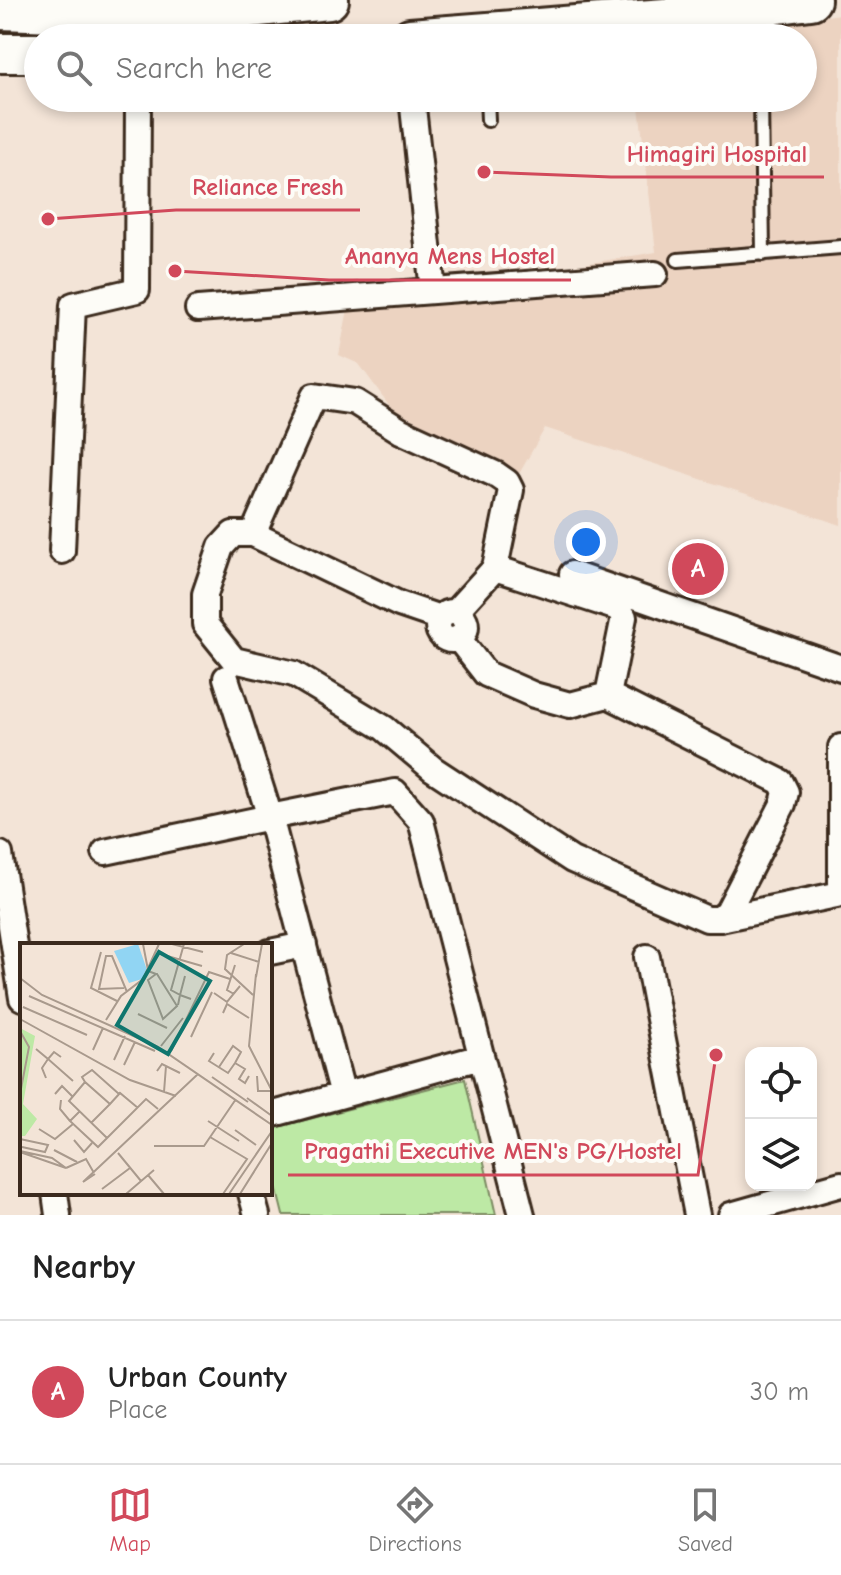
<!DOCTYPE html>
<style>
body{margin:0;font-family:"Comic Neue",sans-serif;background:#f2f2f2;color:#222}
.controls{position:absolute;right:24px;bottom:24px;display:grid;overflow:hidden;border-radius:16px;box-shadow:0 4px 12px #0003}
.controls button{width:72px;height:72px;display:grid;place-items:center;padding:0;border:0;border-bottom:2px solid #e0e0e0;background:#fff;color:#222;font:40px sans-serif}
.you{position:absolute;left:586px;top:542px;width:28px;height:28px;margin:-20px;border:6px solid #fff;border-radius:50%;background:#1a73e8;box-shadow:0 0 0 12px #1a73e833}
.badge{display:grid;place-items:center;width:52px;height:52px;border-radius:50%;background:#d1495b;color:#fff;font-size:26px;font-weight:700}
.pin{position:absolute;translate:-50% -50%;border:4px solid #fff;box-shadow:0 2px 8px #0006}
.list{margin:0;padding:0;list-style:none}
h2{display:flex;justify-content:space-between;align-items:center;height:104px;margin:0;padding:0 32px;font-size:34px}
h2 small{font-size:26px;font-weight:400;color:#767676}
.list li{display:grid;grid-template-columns:52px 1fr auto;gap:24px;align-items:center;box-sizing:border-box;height:144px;padding:0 32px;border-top:2px solid #e0e0e0}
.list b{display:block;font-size:30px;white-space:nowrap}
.list p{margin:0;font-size:26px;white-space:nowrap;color:#767676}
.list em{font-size:26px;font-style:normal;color:#767676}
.icon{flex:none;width:44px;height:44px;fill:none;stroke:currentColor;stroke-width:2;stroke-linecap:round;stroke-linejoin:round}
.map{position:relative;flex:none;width:841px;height:1215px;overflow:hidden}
.search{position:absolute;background:#fff;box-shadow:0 4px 12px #0003;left:24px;right:24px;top:24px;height:88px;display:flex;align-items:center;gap:20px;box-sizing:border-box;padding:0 28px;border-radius:44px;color:#767676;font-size:30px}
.sheet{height:248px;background:#fff}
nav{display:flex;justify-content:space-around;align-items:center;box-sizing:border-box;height:112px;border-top:2px solid #e0e0e0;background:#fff;font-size:22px;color:#767676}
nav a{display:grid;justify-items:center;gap:4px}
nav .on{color:#d1495b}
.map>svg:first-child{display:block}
.built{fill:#ecd3c1}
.green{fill:#bde9a5;stroke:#7c8a62;stroke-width:2}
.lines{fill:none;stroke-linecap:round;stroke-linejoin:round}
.lane-casing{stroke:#3b2a1e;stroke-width:18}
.street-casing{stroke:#3b2a1e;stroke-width:30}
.primary-casing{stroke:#3b2a1e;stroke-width:44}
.lane{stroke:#fdfcf7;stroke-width:12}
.street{stroke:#fdfcf7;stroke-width:24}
.primary{stroke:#fdfcf7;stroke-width:38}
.inset-road{fill:none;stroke:#a99a8d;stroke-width:2}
.view{fill:#0f766e;fill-opacity:0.15;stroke:#0f766e;stroke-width:4}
.inset-edge{fill:none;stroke:#3b2a1e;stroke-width:4}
.leader{fill:none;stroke:#d1495b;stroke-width:3}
.callout-dot{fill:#d1495b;stroke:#fdfcf7;stroke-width:3}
.callout-label{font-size:24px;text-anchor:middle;font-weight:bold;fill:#d1495b;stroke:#fdfcf7;stroke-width:8;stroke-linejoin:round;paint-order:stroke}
</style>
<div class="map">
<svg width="841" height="1215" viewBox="0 0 841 1215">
<rect width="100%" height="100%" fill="#f3e4d7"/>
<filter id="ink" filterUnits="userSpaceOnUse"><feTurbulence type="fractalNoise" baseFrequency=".0125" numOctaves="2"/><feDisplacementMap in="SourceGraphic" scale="16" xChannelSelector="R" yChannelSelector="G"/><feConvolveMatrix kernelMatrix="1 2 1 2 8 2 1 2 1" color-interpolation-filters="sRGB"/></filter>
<g filter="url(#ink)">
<!-- built -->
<path class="built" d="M841 14V525L545 428 519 474 392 409 359 364 339 355 349 304 656 252 638 98H803V38H659Z"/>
<!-- green -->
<path class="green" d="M465 1079 496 1215H283L270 1163V1129Z"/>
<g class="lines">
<!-- lane casing -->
<g class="lane-casing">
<path id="lane" d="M760 9V38
M487 98 488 120
M761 98 763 254
M678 260 841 247"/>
</g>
<!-- street casing -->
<g class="street-casing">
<path id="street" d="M412 98 433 291
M198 309 655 274
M253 534 399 604 440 618
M62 551 73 305 137 290 138 98
M572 574 841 668
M455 612 495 568
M438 626a14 14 0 1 1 28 0a14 14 0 1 1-28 0Z
M458 638 486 674 534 695 570 705 608 695
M226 678 270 817 395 792 421 821 522 1215
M841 747V883
M105 852 270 817 343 1095
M0 854 22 998
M720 919 728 911 783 804 786 792 781 782 608 695 624 617 618 608 495 568 511 490 507 482 497 475 401 431 355 402 314 396 253 534H233L221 547 205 594V624L234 660 294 674 384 728 433 769 572 860 707 919H720L841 894
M270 952 304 945
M647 957 697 1215
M270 1115 481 1057
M55 1193 58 1215
M251 1193 257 1215
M731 1215 841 1184"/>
</g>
<!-- primary casing -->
<g class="primary-casing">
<path id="primary" d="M0 10 169 16 329 0
M410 38 665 18 811 0
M0 53H38"/>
</g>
<!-- lane -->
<use href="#lane" class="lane"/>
<!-- street -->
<use href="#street" class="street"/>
<!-- primary -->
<use href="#primary" class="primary"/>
</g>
</g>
<!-- overview -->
<g transform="translate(20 943)">
<rect width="252" height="252" fill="#f3e4d7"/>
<path d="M0 85 15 93 3 161 17 176 5 193H0Z" fill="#bde9a5"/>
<path d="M118 1 127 27 122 36 109 40 94 8Z" fill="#91d5f3"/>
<path class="inset-road" d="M123 1 128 27M152 1 183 9M224 1 207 12 205 26 233 52M81 9 71 45 97 58M137 10 182 23M211 10 239 19M128 28 136 31H137L157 63 143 76 128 37 136 31M236 31 229 103 252 148M165 33 160 52 171 56M236 34 242 1M0 35 22 52 138 104 252 182M104 45 79 46 86 13H92L107 49M194 50 207 59 220 43M214 51 207 47 215 22M9 53 135 108M158 62 160 52 151 47 164 1M3 64 67 92M203 70 207 61 229 75M118 71 147 85M0 76 110 137 156 153M86 77 101 53 123 36 139 1M0 88 9 104 0 151M171 94 192 49M141 103 163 75M16 106 28 116 22 125 26 135M73 107 83 85M151 108 189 29 210 36M194 110 189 118 208 130 215 120 225 126 219 136 225 140 229 133M41 114 34 109 28 116 53 138M94 117 105 93M104 122 115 99M199 124 213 103 221 109 215 120M137 128 142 121 160 130M237 133 238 148H250M192 134 228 159M65 139 62 134 72 127 99 151M144 149 146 123M35 151 42 143 52 153M227 155 252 173M41 157 40 166 50 178M59 169 50 178 78 204 126 156 138 166M188 178 219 198M71 180 90 161M19 186 35 196 53 181M215 187 236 202M190 194 227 216 203 251M87 195 49 158 65 139 90 161 100 150 118 165M0 196 28 202 25 209 2 204M54 197 64 209 72 200M134 203H184L216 156M34 207 57 219M0 208 32 215 46 225 0 209M98 210 121 238M46 225 66 216 74 230M75 231 63 239 178 131M128 232 144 251M82 246 110 225M106 251 134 227M209 251 252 188M220 251 252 200"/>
<path class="view" d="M139 9 190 38 148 111 97 82Z"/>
<rect width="252" height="252" class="inset-edge"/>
</g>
<!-- callouts -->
<path class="leader" d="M484 172L611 177H824M48 219L176 210H360M175 271L329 280H571M716 1055L698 1175H288"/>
<g class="callout-dot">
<circle cx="484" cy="172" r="8"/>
<circle cx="48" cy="219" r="8"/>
<circle cx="175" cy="271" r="8"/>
<circle cx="716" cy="1055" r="8"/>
</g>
<g class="callout-label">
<text x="717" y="162">Himagiri Hospital</text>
<text x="268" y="195">Reliance Fresh</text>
<text x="450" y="264">Ananya Mens Hostel</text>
<text x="493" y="1159">Pragathi Executive MEN's PG/Hostel</text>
</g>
</svg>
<div class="controls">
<button><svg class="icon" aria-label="locate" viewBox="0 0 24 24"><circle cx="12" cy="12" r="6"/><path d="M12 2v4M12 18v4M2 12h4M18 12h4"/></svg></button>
<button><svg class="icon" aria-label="layers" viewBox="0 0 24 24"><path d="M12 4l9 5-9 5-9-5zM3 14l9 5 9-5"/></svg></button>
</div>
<div class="you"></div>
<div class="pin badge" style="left:698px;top:569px">A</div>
<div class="search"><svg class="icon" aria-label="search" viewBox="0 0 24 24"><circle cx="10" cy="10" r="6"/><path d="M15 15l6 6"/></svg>Search here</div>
</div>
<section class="sheet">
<h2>Nearby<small></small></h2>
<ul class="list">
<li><span class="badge">A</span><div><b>Urban County</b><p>Place</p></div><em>30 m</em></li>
</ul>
</section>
<nav>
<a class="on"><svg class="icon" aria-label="map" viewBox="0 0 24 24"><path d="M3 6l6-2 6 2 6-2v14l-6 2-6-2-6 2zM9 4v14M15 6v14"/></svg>Map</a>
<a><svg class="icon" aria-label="directions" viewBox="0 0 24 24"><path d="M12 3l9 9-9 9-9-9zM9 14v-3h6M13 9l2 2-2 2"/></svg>Directions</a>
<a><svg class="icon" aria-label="saved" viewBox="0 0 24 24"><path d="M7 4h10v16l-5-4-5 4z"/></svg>Saved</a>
</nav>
